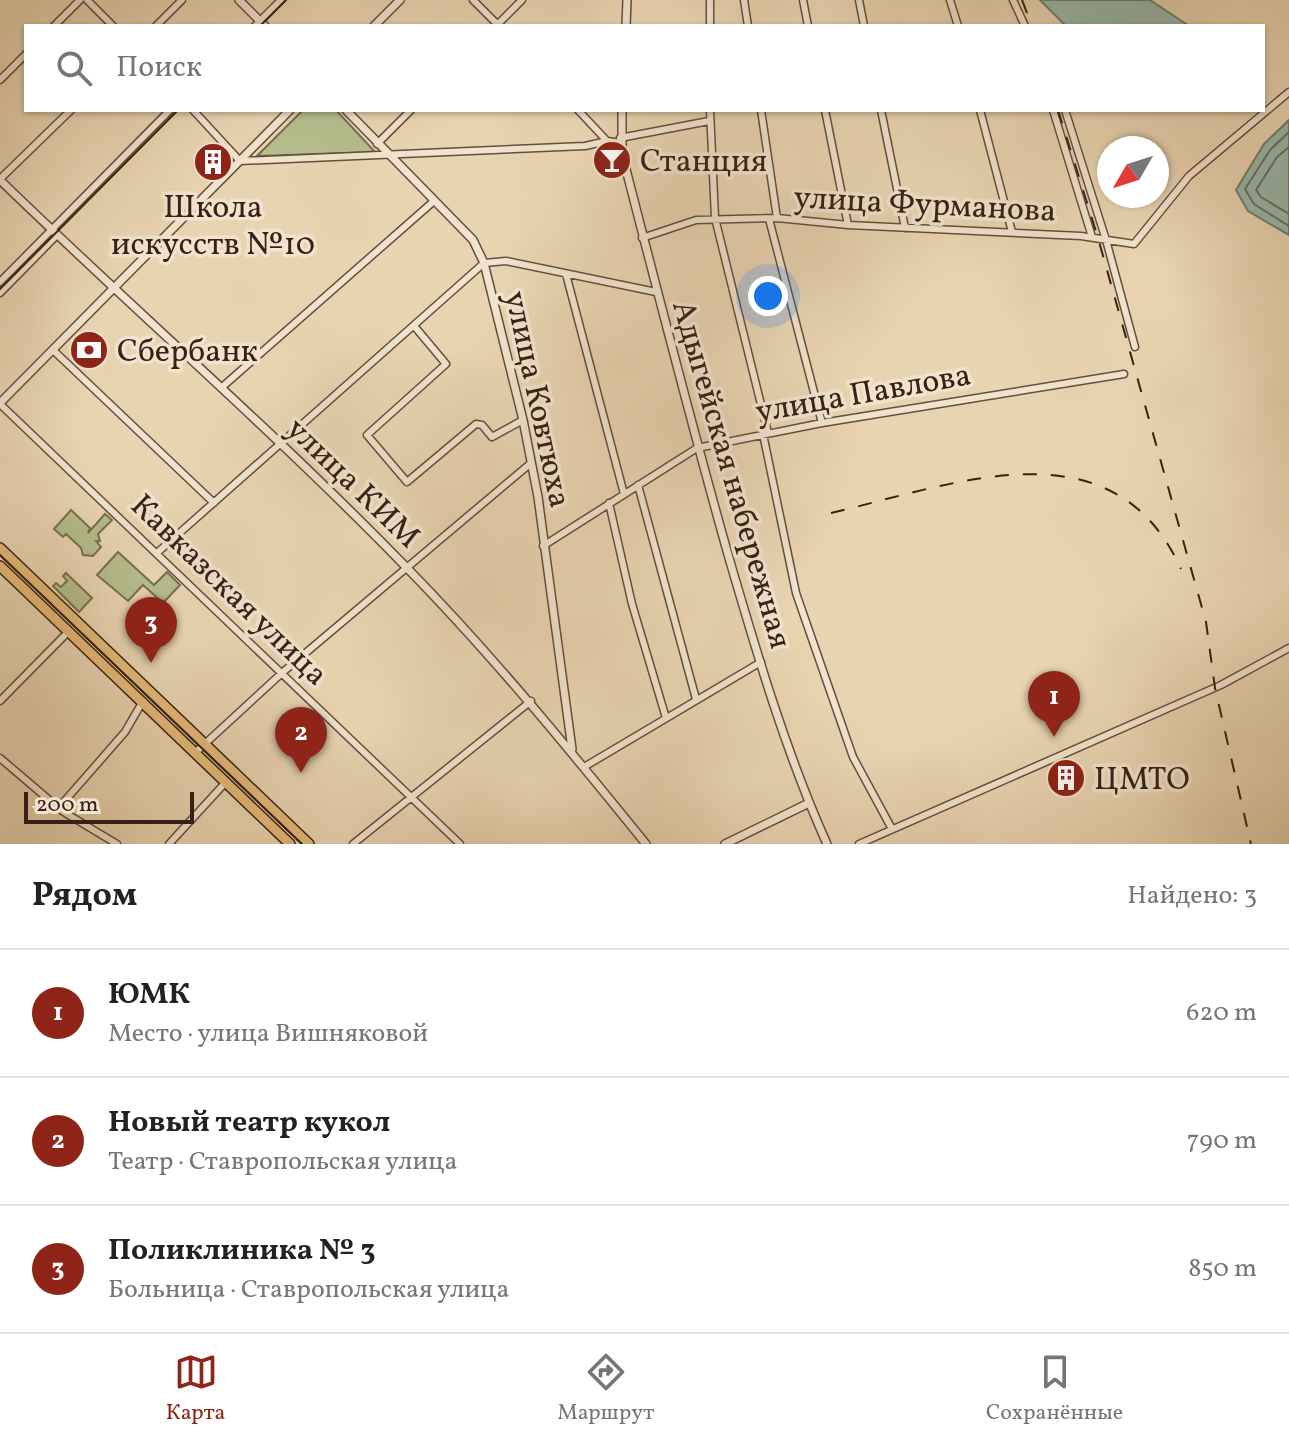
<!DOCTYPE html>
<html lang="ru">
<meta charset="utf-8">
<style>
body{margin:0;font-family:Vollkorn,serif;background:#f2f2f2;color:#222}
.compass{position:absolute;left:1097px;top:136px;width:72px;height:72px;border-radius:50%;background:#fff;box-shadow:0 2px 6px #0004;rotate:231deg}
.scale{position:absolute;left:24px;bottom:20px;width:170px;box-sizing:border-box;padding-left:8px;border:4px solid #372114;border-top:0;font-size:22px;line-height:28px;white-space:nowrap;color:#372114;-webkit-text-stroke:6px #f1e3cd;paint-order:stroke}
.you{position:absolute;left:768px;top:296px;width:28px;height:28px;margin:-20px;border:6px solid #fff;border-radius:50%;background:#1a73e8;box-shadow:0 0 0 12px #1a73e833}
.badge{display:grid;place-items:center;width:52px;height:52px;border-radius:50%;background:#8f2418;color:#fff;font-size:26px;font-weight:700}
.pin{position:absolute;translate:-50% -66px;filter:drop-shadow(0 2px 4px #0008)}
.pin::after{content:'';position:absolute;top:42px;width:28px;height:24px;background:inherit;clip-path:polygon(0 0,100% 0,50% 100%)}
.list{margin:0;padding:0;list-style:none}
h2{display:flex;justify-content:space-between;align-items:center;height:104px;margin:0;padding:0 32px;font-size:34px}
h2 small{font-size:26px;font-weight:400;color:#767676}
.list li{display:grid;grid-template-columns:52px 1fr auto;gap:24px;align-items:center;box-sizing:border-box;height:128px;padding:0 32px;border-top:2px solid #e0e0e0}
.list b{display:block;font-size:30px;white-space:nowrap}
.list p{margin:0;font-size:26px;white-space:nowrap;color:#767676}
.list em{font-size:26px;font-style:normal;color:#767676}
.icon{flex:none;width:44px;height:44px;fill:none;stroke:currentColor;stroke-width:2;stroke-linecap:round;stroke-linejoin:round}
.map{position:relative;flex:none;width:1289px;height:844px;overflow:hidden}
.search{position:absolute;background:#fff;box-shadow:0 2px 6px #0004;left:24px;right:24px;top:24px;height:88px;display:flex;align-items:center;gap:20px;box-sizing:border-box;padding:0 28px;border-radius:0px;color:#767676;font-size:30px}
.sheet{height:488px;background:#fff}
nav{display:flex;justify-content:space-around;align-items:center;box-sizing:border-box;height:112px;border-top:2px solid #e0e0e0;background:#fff;font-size:22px;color:#767676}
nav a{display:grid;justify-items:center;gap:4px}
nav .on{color:#8f2418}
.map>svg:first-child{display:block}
.green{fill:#b5bd8d;stroke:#766f50;stroke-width:2}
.water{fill:#97b8ab;stroke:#717c6f;stroke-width:2}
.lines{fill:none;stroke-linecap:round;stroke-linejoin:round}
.shore{stroke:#676c60;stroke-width:2}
.minor-casing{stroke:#644e3c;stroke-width:9}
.tertiary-casing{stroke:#644e3c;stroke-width:10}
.primary-casing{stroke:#372114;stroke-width:12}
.minor{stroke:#f1e3cd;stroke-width:6}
.tertiary{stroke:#f1e3cd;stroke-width:7}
.primary{stroke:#e4ba79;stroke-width:9}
.tram{stroke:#372114;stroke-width:2}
.rail{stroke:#372114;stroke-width:2;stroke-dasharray:14 14;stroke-linecap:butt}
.labels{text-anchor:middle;stroke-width:7;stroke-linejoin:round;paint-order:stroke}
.poi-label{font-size:32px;fill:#372114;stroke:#f1e3cd;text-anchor:start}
.street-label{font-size:32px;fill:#372114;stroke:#f1e3cd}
</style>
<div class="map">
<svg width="1289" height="844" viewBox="0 0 1289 844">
<rect width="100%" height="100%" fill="#e9d4b2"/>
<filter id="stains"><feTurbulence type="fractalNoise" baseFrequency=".0025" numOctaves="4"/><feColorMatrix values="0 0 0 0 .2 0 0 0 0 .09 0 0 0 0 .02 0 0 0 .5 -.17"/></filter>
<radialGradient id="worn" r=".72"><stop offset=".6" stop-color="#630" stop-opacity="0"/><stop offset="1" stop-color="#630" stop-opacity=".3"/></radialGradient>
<!-- green -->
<path class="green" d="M303 110H336L375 152 257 156Z
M71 510 90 528 88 533 105 514 112 520 98 534 100 541H96L101 547 93 556 83 555 81 548 66 534 63 537 54 529Z
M118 552 154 585 167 572 180 585 163 603 143 585 128 601 97 575Z
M66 573 92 598 79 612 53 586 56 583 61 587 67 581 63 576Z"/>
<!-- water -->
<path class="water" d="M1040 0H1150L1189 26H1066Z
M1289 120V235L1248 211 1236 190 1264 144Z"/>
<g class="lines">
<!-- shore -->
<path class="shore" d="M1289 132 1270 150 1245 189 1254 204 1289 226
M1289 147 1277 157 1256 190 1261 197 1289 214"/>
<!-- minor casing -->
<g class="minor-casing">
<path id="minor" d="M87 0 113 26
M473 0 499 26
M710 0V26
M744 0 748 26
M803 0 808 26
M859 0 864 26
M950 0 958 26
M1013 0 1025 26
M54 26 80 0
M156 26 182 0
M255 26 281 0
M496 26 522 0
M0 80 26 54
M193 110 240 161 585 146 603 142
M578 110 607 141 621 143
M710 110 715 218 768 433
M761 110 777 218
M825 110 848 225
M881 110 905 228
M980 110 1012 232
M1053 110 1092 237
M1065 110 1106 240 1135 347
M620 138 709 121
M377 144 411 110
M0 179 71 110
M769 219 822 423
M642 238 696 220 777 218 848 225 1081 236 1134 244 1189 176 1289 92
M566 274 624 494
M0 282 170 110
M0 293 57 235
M415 327 446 364 367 435 407 482 476 424 482 425 492 437 523 420
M53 350 214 503
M221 388 434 201
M0 404 460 844
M763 434 796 593 853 757 892 829
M638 485 696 699
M609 503 632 604 666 718
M543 546 697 448 822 423 1124 374
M158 552 484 263 506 261 656 292
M0 701 69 631
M196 752 283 672 531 463
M0 758 61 810
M584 767 761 662
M117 844 62 811V804L125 732 143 701
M169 844 226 782
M353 844 531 701
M859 844 1221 685 1289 648"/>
</g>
<!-- tertiary casing -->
<g class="tertiary-casing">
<path id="tertiary" d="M239 0 265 26
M374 26 400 0
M626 26 627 0
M346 110 473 240 484 263 523 420 538 497 572 749
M622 110V154C657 289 691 424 729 558 757 654 786 753 827 844
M0 180C135 311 277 434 408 569 493 656 569 749 646 844
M0 403 290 110
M725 844 809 803"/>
</g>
<!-- primary casing -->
<g class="primary-casing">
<path id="primary" d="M0 548 309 844
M0 566 290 844"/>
</g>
<!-- minor -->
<use href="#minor" class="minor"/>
<!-- tertiary -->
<use href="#tertiary" class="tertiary"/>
<!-- primary -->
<use href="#primary" class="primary"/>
<!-- tram -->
<path class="tram" d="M260 26 286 0
M0 289 178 110
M0 555 302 844"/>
<!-- rail -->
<path class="rail" d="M1022 0 1032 26
M1058 110 1098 238 1206 622 1215 688 1251 844
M831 513C952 485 1113 419 1181 569"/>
</g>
<!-- icons -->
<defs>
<g id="bar-disc" transform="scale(2)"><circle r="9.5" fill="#8f2418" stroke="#f1e3cd"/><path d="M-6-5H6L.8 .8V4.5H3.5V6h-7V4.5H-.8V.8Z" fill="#fff"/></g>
<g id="building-disc" transform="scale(2)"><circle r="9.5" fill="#8f2418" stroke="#f1e3cd"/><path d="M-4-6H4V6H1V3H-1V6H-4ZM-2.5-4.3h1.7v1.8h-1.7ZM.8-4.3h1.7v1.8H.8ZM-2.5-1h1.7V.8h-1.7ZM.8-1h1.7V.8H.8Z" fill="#fff"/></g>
<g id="bank-disc" transform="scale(2)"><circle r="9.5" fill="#8f2418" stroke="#f1e3cd"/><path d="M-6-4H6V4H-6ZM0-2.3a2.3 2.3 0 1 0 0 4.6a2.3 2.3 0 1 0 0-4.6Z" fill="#fff"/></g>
</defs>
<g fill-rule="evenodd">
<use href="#bar-disc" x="612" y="160"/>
<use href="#building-disc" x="213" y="162"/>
<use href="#bank-disc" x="89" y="350"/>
<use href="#building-disc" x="1066" y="778"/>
</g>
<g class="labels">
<!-- poi labels -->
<g class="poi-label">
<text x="640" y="171">Станция</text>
<text x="213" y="217" text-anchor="middle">Школа<tspan x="213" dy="37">искусств №10</tspan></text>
<text x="117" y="361">Сбербанк</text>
<text x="1094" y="789">ЦМТО</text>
</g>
<!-- street labels -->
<g class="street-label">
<text transform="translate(925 203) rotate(3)" y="11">улица Фурманова</text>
<text transform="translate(863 392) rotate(-10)" y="11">улица Павлова</text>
<text transform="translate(539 399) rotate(78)" y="11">улица Ковтюха</text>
<text transform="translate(733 474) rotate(74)" y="11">Адыгейская набережная</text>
<text transform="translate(354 482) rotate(44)" y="11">улица КИМ</text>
<text transform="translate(230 589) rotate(44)" y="11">Кавказская улица</text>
</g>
</g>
<rect width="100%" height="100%" filter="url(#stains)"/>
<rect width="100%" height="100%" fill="url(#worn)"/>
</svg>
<svg class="compass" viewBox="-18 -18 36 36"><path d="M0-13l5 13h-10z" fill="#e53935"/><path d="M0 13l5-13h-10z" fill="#767676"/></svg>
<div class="scale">200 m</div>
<div class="you"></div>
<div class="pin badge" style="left:1054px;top:737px">1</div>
<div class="pin badge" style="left:301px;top:773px">2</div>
<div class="pin badge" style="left:151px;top:663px">3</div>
<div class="search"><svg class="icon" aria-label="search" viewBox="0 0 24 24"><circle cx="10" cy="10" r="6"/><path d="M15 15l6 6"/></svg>Поиск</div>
</div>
<section class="sheet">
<h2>Рядом<small>Найдено: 3</small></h2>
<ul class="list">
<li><span class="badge">1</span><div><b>ЮМК</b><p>Место · улица Вишняковой</p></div><em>620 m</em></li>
<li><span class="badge">2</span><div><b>Новый театр кукол</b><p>Театр · Ставропольская улица</p></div><em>790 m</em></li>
<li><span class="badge">3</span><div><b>Поликлиника № 3</b><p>Больница · Ставропольская улица</p></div><em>850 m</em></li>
</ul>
</section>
<nav>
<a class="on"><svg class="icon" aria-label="map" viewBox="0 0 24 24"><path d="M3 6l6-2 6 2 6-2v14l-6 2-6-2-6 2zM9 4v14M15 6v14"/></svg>Карта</a>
<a><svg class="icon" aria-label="directions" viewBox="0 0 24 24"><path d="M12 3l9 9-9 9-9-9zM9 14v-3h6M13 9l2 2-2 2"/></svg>Маршрут</a>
<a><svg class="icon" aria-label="saved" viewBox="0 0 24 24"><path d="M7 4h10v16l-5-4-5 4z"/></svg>Сохранённые</a>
</nav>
